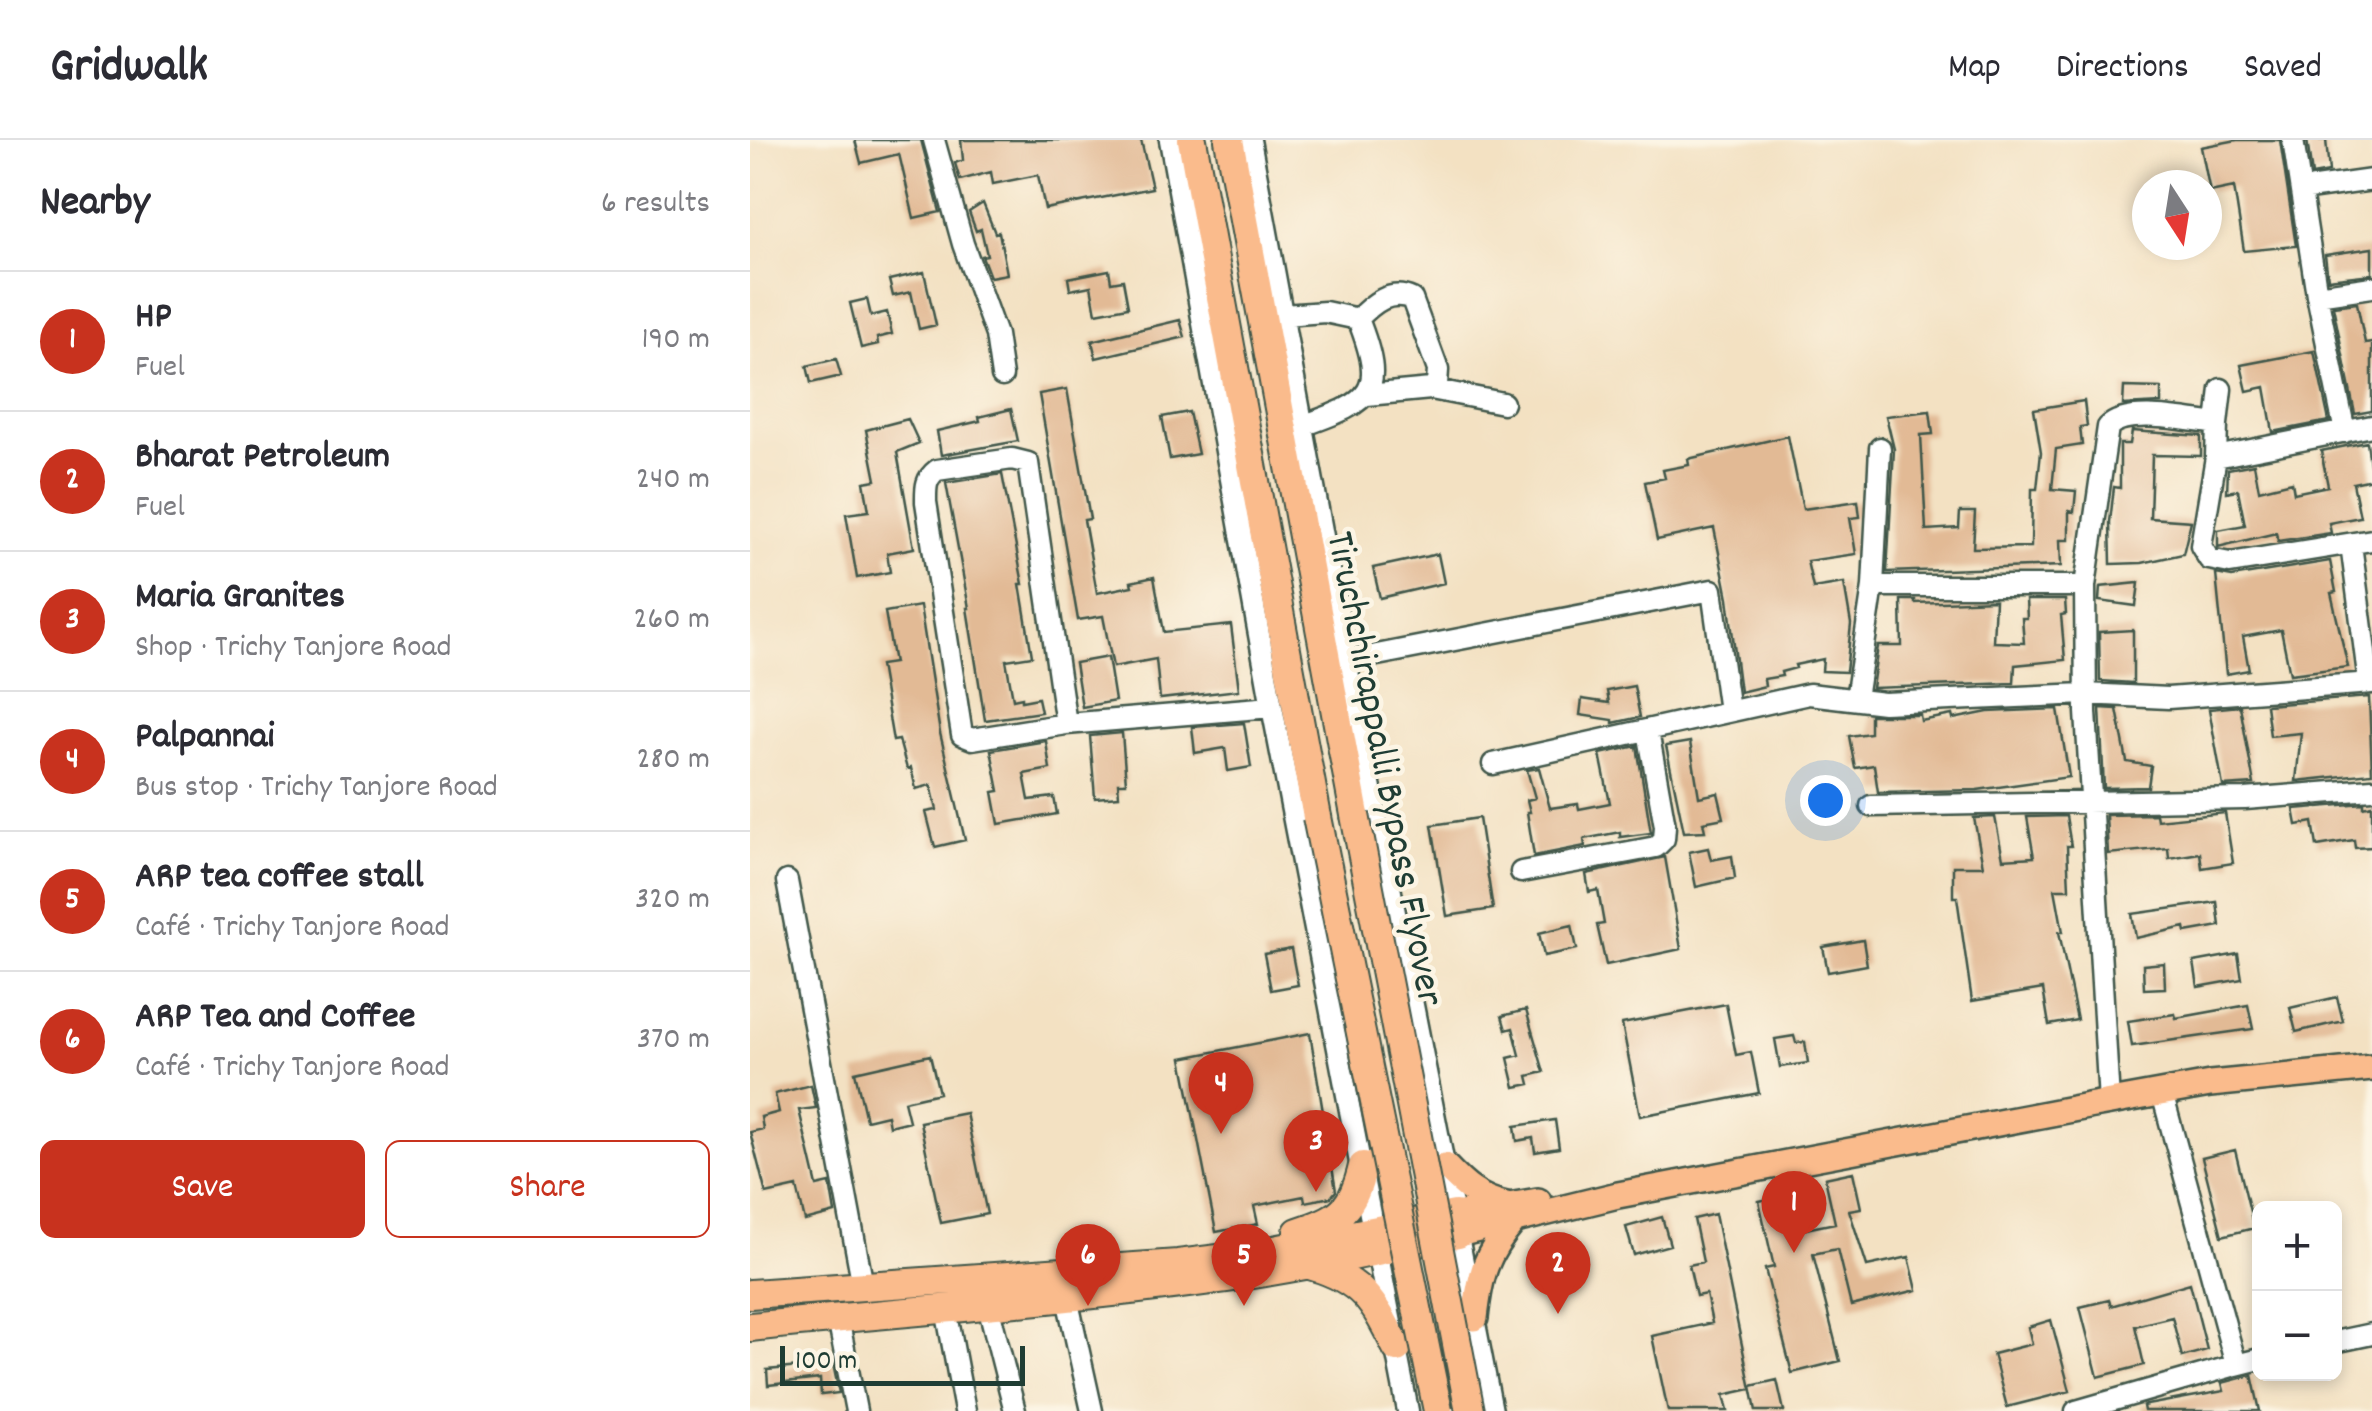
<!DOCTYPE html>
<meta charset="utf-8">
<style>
body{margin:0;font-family:Dekko,sans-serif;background:#f2f2f3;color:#2b2b33}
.controls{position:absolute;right:30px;bottom:30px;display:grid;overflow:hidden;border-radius:15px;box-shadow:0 5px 15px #0003}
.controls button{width:90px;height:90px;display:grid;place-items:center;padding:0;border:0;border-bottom:2px solid #e1e1e2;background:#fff;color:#2b2b33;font:50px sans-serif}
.compass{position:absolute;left:1382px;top:30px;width:90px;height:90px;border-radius:50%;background:#fff;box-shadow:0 5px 15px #0003;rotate:168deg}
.scale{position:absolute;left:30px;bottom:25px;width:245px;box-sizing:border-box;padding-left:10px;border:5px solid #1f3d34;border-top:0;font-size:28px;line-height:35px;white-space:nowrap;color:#1f3d34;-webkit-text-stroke:8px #fcf5e5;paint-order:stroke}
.you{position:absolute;left:1075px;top:660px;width:35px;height:35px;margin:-25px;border:8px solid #fff;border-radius:50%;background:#1a73e8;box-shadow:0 0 0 15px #1a73e833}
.badge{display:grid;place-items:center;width:65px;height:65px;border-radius:50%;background:#c8321e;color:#fff;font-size:32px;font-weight:700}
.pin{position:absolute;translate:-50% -82px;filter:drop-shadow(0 2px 5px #0008)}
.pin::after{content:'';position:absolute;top:52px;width:35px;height:30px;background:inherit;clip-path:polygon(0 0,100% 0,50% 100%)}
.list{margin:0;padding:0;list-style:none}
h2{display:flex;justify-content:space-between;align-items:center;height:130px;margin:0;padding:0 40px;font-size:42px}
h2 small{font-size:32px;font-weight:400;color:#7c7c81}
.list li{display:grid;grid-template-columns:65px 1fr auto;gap:30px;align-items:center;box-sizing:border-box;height:140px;padding:0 40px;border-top:2px solid #e1e1e2}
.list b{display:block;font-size:38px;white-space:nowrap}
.list p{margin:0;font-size:32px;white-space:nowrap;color:#7c7c81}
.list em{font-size:32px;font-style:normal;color:#7c7c81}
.actions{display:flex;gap:20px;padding:30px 40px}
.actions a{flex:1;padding:22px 0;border:2px solid #c8321e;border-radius:15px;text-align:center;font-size:35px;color:#c8321e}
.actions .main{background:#c8321e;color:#fff}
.map{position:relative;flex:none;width:1622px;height:1271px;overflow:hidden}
header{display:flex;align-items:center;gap:60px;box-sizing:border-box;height:140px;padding:0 50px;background:#fff;border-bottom:2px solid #e1e1e2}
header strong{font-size:48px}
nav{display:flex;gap:55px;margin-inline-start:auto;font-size:35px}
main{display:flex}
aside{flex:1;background:#fff}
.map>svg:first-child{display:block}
.building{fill:#e2ba95}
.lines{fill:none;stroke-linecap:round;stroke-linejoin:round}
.minor-casing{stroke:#3f5649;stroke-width:25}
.major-casing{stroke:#3f5649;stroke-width:30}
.highway-casing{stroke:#3f5649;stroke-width:32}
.minor{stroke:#fff;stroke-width:20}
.major{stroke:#fabb8c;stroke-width:25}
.highway{stroke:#fabb8c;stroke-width:28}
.highway-bridge-casing{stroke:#3f5649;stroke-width:32;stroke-linecap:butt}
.highway-bridge{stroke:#fabb8c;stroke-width:28}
.labels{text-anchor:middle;stroke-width:9;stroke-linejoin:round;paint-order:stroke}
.street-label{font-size:40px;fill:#1f3d34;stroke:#fcf5e5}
</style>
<header>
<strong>Gridwalk</strong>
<nav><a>Map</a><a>Directions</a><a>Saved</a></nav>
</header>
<main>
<aside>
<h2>Nearby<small>6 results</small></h2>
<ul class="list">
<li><span class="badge">1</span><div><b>HP</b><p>Fuel</p></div><em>190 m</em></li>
<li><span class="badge">2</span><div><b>Bharat Petroleum</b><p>Fuel</p></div><em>240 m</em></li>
<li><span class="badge">3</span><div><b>Maria Granites</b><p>Shop · Trichy Tanjore Road</p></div><em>260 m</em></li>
<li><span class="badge">4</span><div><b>Palpannai</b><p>Bus stop · Trichy Tanjore Road</p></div><em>280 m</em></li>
<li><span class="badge">5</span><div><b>ARP tea coffee stall</b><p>Café · Trichy Tanjore Road</p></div><em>320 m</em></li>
<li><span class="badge">6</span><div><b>ARP Tea and Coffee</b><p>Café · Trichy Tanjore Road</p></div><em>370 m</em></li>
</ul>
<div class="actions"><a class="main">Save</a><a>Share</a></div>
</aside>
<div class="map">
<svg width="1622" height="1271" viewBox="0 0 1622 1271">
<rect width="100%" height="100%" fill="#fcf5e5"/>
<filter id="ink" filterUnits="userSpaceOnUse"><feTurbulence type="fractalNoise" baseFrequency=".01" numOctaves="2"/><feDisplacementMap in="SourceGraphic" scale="20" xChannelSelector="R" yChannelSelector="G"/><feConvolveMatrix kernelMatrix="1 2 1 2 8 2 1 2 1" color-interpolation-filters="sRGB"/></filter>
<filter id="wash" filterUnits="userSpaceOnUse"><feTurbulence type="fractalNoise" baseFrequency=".0048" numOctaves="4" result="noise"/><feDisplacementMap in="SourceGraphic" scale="40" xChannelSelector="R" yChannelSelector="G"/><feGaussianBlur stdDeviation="2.25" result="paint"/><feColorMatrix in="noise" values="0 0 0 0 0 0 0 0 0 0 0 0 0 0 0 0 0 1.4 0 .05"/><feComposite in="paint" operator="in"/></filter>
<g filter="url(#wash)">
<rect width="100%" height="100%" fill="#f3e1c2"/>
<g id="blocks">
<!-- building -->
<path class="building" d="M105 0H171L190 72 164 78 149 14 111 23Z
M211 0H391L402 48 295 69 288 35 243 44 241 32 210 40 205 23 213 20Z
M1487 0H1530L1546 106 1494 111 1484 47 1460 52 1451 7Z
M1557 0H1576L1579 32 1562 35Z
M233 63 245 93 249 92 257 134 240 137 232 116 237 115 231 89 226 91 219 72Z
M1622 108V134L1578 139 1575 115Z
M359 130 361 142 373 140 378 167 346 173 341 146 320 150 318 138Z
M174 132 186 185 169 189 161 152 143 156 139 140Z
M117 159 121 176 137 172 142 194 127 198 128 204 111 208 100 163Z
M1607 163 1615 203 1622 202V271L1605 274 1583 166Z
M430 180 435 197 346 218 342 201Z
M1564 211 1579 281 1523 292 1515 247 1497 251 1491 225Z
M86 219 91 236 61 243 57 226Z
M1374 247 1411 248V263L1373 265Z
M317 249 340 379 334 380 347 453 382 446 381 442 404 437 414 492 481 485 489 550 410 559 406 519 363 527 353 476 328 480 289 254Z
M1334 261 1337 286 1330 287 1332 305 1306 309 1302 349 1326 351 1324 372 1319 371V400H1310L1311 426 1137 432 1144 309 1136 276 1180 271 1183 294 1171 295 1176 390 1209 388 1210 372H1225L1223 408 1281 407 1282 349H1287L1291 312 1284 269Z
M261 269 268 301 191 315 187 291 230 281 229 277Z
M439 272 448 314 420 319 412 277Z
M158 279 169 303 147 312 164 408 137 413 140 432 107 438 96 374 119 371 114 342 126 340 116 290Z
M1382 291 1451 296V316L1402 315 1400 378 1441 381 1433 414 1392 423 1361 424 1360 382 1364 347 1370 348V304H1380Z
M1038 296 1053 369 1108 361 1110 377 1100 378 1106 414 1057 421 1063 448 1094 443 1101 484 1096 532 1072 531 1073 519 1045 525 1046 528 1031 532 1032 536 1014 539 1015 546 990 552 978 458 964 388 907 400 895 342 915 338 913 330 939 325 938 319Z
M1617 302 1622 339 1603 343 1610 377 1579 383 1581 393 1528 401 1526 393 1468 407V390L1495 385 1488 350 1477 352 1478 329 1504 324 1509 350 1542 342 1544 353 1578 346 1571 311Z
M252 334 273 444H270L282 516 256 520 263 559 272 557V561L288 558 291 572 235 580 217 468H219L196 343Z
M688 414 694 443 630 458 623 428Z
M1580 421 1586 452 1581 453 1598 527 1540 534 1531 490 1493 497 1499 530 1476 534 1466 434 1482 437Z
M1389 443 1386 466 1349 461 1350 447Z
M1151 460H1165V463L1245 460 1243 502 1274 503 1272 478H1277L1276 460H1315L1316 474 1311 475 1315 520 1265 525 1264 543 1122 548 1128 506H1152Z
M170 466 190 593 215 700 185 707 176 672 187 670 181 645 166 649 161 628 157 629 149 600 143 601 130 525 144 523 135 472Z
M1383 490V543L1350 541 1349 492Z
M358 517 365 561 332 567 325 523Z
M884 546 890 577 863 583V580L830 575 832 559 859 563 857 551Z
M1619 557 1622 633 1546 641 1551 593 1520 596 1516 565Z
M1490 566 1504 644 1473 646 1459 569Z
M1350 568 1367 569 1377 622 1401 626 1398 647 1354 648Z
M1308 569 1319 637 1227 650 1128 652 1124 625 1105 628 1099 596 1120 593V575H1170L1171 581 1202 575 1203 579 1238 572Z
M494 583 501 627 478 631 475 608 445 613 442 587Z
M372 593 376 643H368L369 656 345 658 340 596Z
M296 601 300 629 274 634 279 660 304 657 307 674 249 684 243 652 249 651 241 610Z
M940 602 949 657 968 653 974 678 953 682 955 691 934 692 916 606Z
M887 606 901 693 870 697V692L834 699 835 706 784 716 777 672H780L777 660 785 658 777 630 789 628 800 668 828 664 829 669 860 663 850 614Z
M1614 663V667L1622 665V707L1605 708 1604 700 1567 706 1563 682 1547 685 1544 669Z
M1475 673 1483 723 1452 728 1450 713 1419 718 1418 708 1358 714 1356 675 1406 674 1407 680Z
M1316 676 1321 706H1317L1319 749H1305L1313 792H1309L1327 880 1299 885 1293 849 1222 861 1207 757H1203V726H1233L1224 678 1245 677 1253 719 1284 717 1277 677Z
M729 678 743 769 697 776 682 685Z
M958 708 961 720 982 716 985 738 946 747 939 712Z
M915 717 931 809 856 825 847 785 854 784 848 750 839 752 836 734Z
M1467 762 1470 786 1436 792 1435 787 1386 798 1382 774Z
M822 785 827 809 794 816 789 793Z
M1113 800 1117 825 1078 832 1073 807Z
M541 809 548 845 521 850 514 814Z
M1488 814 1492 839 1448 847 1444 822Z
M1414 823 1415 848 1394 849 1393 825Z
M1587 857 1593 881 1546 892 1540 868Z
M976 864 986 915 1001 912 1009 953 890 976 872 884Z
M1498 865 1503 889 1382 906 1378 881 1425 874 1426 878Z
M776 870 794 932 778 936 780 944 765 947 758 918 770 915 763 888 756 890 752 876Z
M560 893 586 1051 581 1057 555 1062 554 1056 504 1066 508 1084 466 1092 432 918Z
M1044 896 1046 903 1055 902 1058 923 1030 927 1025 899Z
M180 915 189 953 154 961 159 981 139 986 137 975 116 980 105 932Z
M61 945 66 968 49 970 67 1046 80 1043 85 1073 55 1081 47 1047 16 1054 0 992 13 989 11 977 29 972 25 954Z
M216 973 237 1074 191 1083 170 982Z
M805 980 809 1008 785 1012 783 998 767 1001 765 986Z
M1485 1010 1504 1088 1472 1096 1452 1018Z
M1103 1032 1111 1068 1099 1070 1117 1126 1159 1117 1167 1150 1101 1166 1087 1109 1063 1114 1090 1221 1042 1233 1015 1129 1024 1127 1009 1061 1044 1054 1051 1090 1085 1083 1075 1038Z
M965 1074 1001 1249 974 1255 978 1271H918L902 1196 962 1183 956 1154 946 1156 939 1125 953 1122 944 1079Z
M912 1077 920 1105 884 1115 876 1087Z
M1440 1143 1457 1210 1432 1217 1422 1177 1385 1186 1394 1225 1348 1237 1330 1167 1359 1160 1361 1166Z
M1301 1180 1320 1251 1257 1267 1243 1214 1282 1204 1278 1187Z
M83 1224 89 1253 71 1255 70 1239 18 1245 17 1230Z
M1502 1235 1510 1271H1394L1393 1266 1397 1265 1474 1251 1472 1243Z
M1027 1240 1034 1271H1006L1001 1246Z"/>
</g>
</g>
<g filter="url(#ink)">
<use href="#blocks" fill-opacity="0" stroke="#3f5649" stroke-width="2.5"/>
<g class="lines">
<!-- minor casing -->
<g class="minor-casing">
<path id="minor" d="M184 0 213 104 246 195 252 236
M420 0 522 567 658 1271
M500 0 596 521 742 1271
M1543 0 1567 155 1595 292
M1551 50 1622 40
M1567 155 1622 147
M533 175 575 172 608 179C637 253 622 261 555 285
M608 179C623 163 640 149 662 159L688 230 687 244 681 249 753 263
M617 255 681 249
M1467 284 1466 317 1622 286
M1466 317 1451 406 1459 419 1480 423 1622 400
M1601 404 1619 543
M1123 446H1335
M596 521 962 450 979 571
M1106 559 1123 446 1130 308
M316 584 278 323 262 319 187 330C175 339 176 348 176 362L212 595 222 599 316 584 522 567
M743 624 1059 554 1134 563 1335 554 1418 558 1622 543
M1121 666 1495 659 1622 649
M771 732 906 707 914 699 915 686 898 591
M37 741 113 1146
M1412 953 1486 1225 1510 1219
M1359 962 1336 572 1335 446 1358 287C1377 267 1440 281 1467 284L1471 249
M317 1158 342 1271
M238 1165 265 1271
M196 1169 215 1271
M88 1178 106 1271
M1584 1202 1622 1194
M1326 1271 1486 1225"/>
</g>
<!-- major casing -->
<g class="major-casing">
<path id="major" d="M695 1026C714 1046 728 1059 756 1065
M705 1075 788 1061
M708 1094 868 1055 1338 966 1460 944 1622 928
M725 1178C730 1134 735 1115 764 1081"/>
</g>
<!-- highway casing -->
<g class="highway-casing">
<path id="highway" d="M442 0 567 677
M479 0 605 675
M548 1092C590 1079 603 1070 613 1026
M563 1126C614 1141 624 1163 647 1208
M0 1154 428 1124 493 1116 705 1075
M0 1187C154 1171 308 1161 462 1140 545 1129 626 1111 708 1094"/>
</g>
<!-- minor -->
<use href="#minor" class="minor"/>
<!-- major -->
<use href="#major" class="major"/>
<!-- highway -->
<use href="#highway" class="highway"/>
<!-- highway-bridge casing -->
<g class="highway-bridge-casing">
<path id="highway-bridge" d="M605 675 720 1271
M567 677 688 1271"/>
</g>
<!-- highway-bridge -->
<use href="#highway-bridge" class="highway-bridge"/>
</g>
</g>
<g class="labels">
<!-- street labels -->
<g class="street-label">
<text transform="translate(638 628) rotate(79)" y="14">Tiruchchirappalli Bypass Flyover</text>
</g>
</g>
</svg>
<div class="controls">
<button>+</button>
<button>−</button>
</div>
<svg class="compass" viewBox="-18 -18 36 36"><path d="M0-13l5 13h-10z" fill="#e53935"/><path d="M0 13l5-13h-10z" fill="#7c7c81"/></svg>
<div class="scale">100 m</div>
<div class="you"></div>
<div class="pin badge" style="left:1044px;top:1113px">1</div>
<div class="pin badge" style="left:808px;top:1174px">2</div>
<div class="pin badge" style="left:566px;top:1052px">3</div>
<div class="pin badge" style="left:471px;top:994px">4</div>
<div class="pin badge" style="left:494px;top:1166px">5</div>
<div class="pin badge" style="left:338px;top:1166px">6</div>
</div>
</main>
